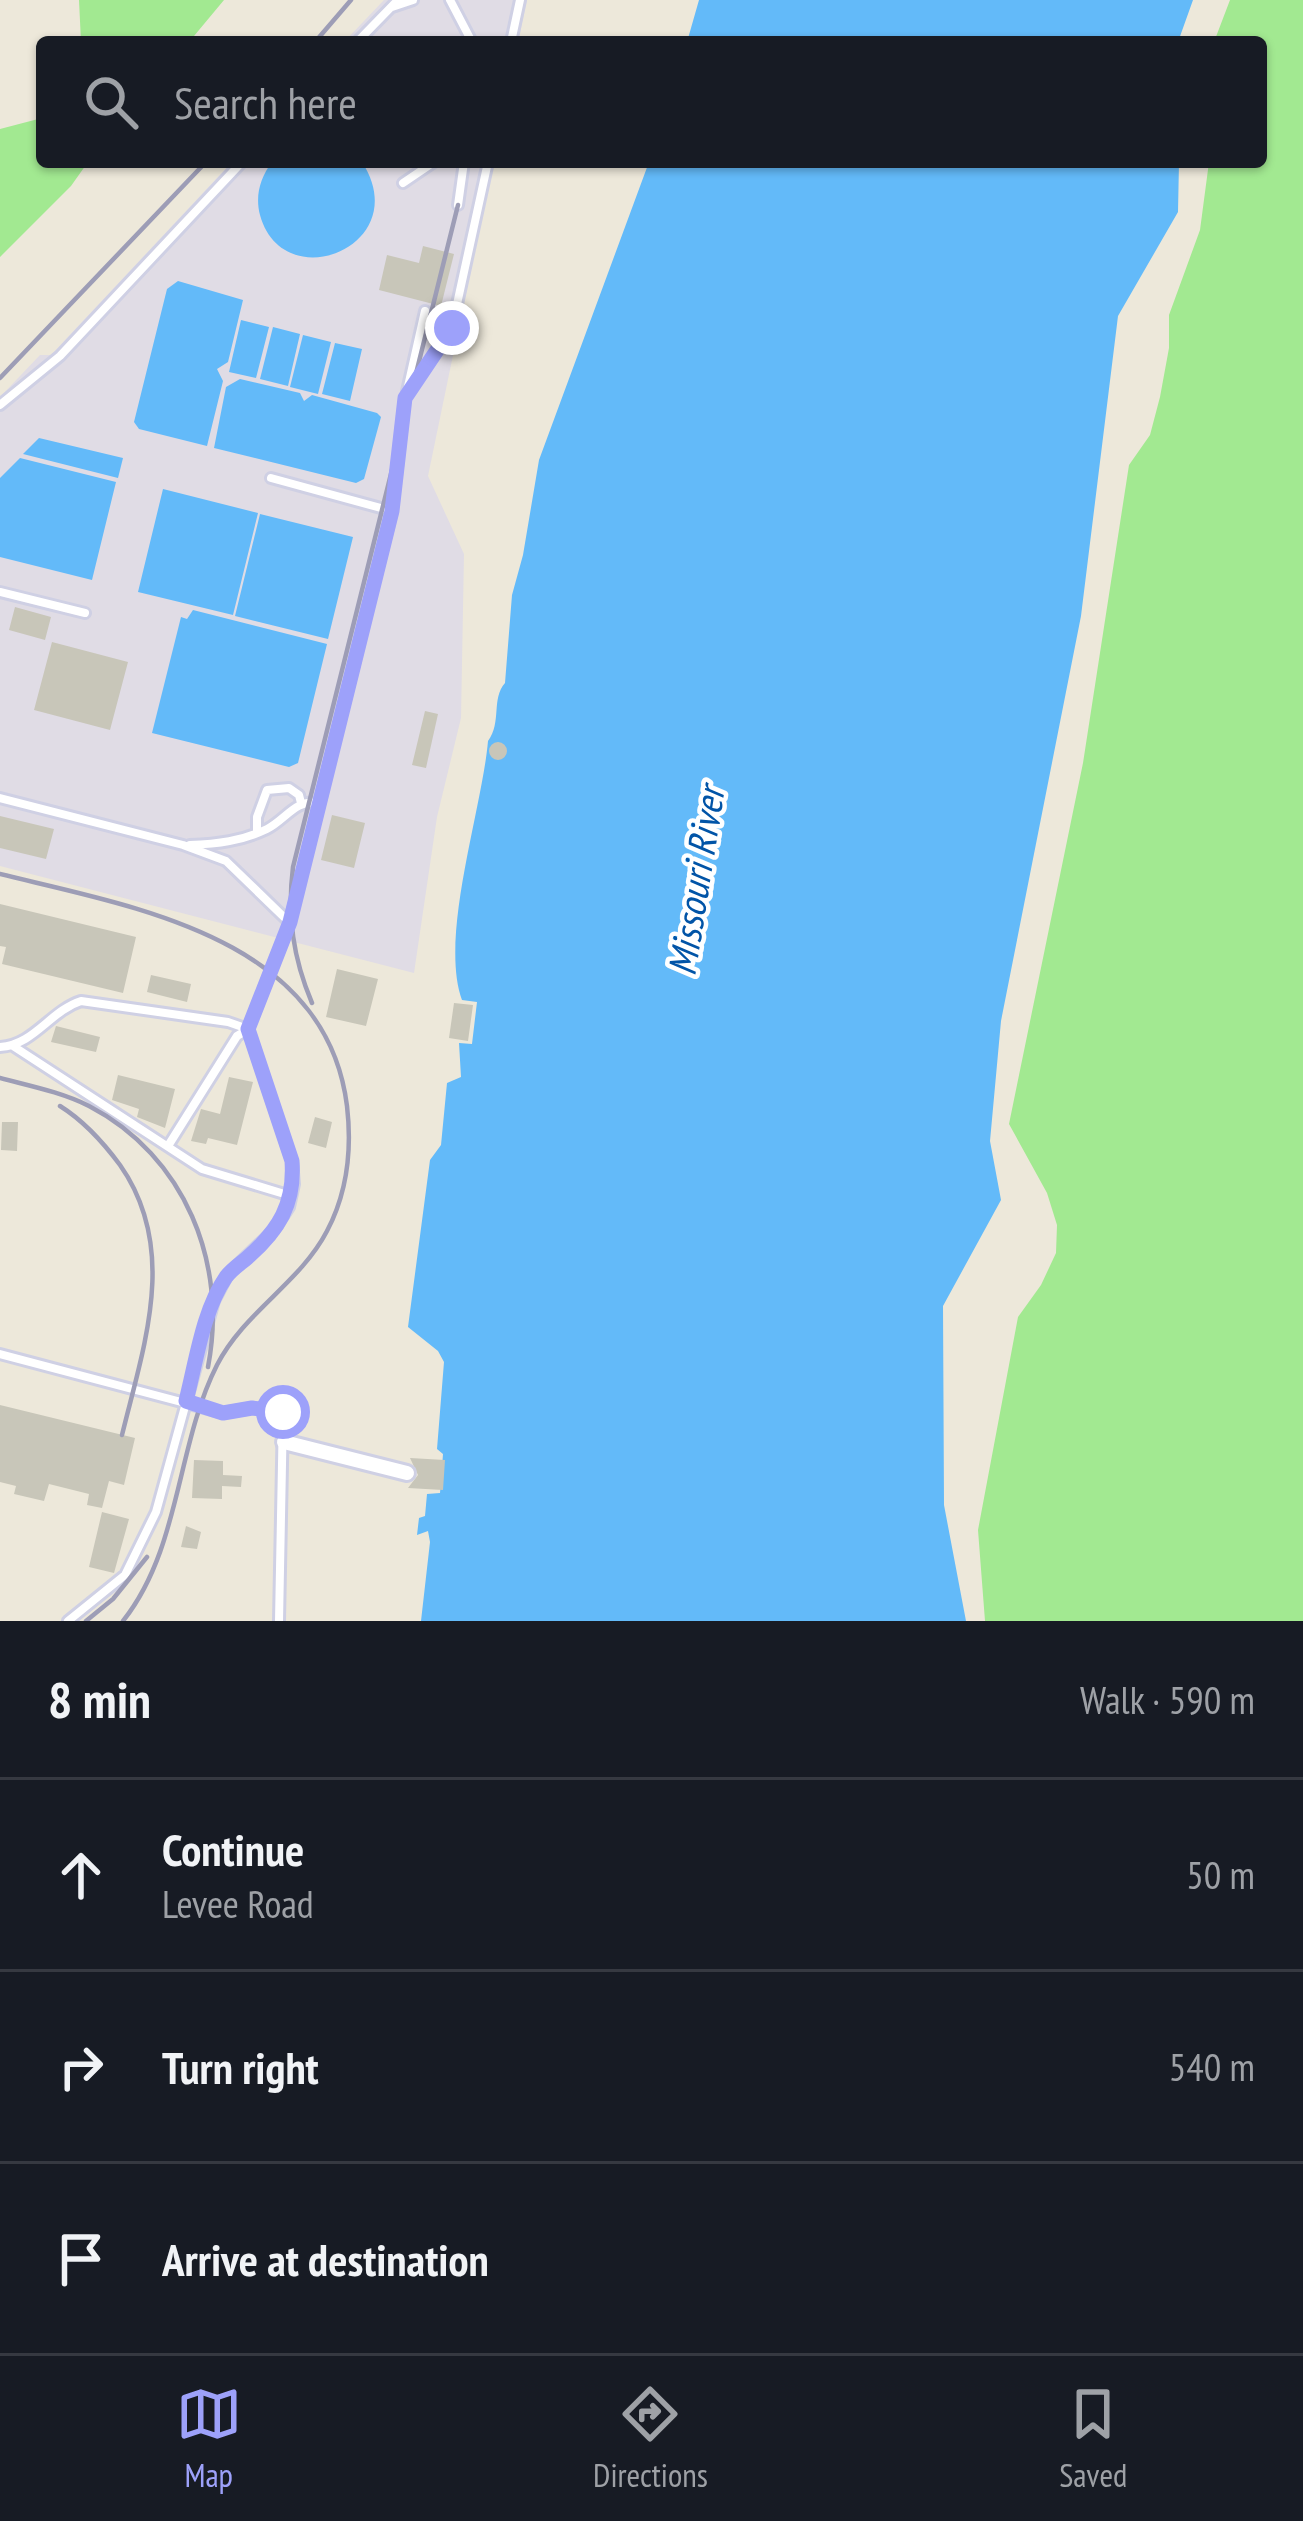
<!DOCTYPE html>
<meta charset="utf-8">
<style>
body{margin:0;font-family:"PT Sans Narrow",sans-serif;background:#20242c;color:#f1f3f6}
.stop{position:absolute;width:36px;height:36px;margin:-27px;border:9px solid #9da1fa;border-radius:50%;background:#fff}
.stop.end{background:#9da1fa;border-color:#fff;box-shadow:0 3px 12px #0008}
.list{margin:0;padding:0;list-style:none}
h2{display:flex;justify-content:space-between;align-items:center;height:156px;margin:0;padding:0 48px;font-size:51px}
h2 small{font-size:39px;font-weight:400;color:#9ea1a6}
.list li{display:grid;grid-template-columns:78px 1fr auto;gap:36px;align-items:center;box-sizing:border-box;height:192px;padding:0 48px;border-top:3px solid #363941}
.list b{display:block;font-size:45px;white-space:nowrap}
.list p{margin:0;font-size:39px;white-space:nowrap;color:#9ea1a6}
.list em{font-size:39px;font-style:normal;color:#9ea1a6}
.icon{flex:none;width:66px;height:66px;fill:none;stroke:currentColor;stroke-width:2;stroke-linecap:round;stroke-linejoin:round}
.map{position:relative;flex:none;width:1303px;height:1621px;overflow:hidden}
.search{position:absolute;background:#171b24;box-shadow:0 3px 9px #0004;left:36px;right:36px;top:36px;height:132px;display:flex;align-items:center;gap:30px;box-sizing:border-box;padding:0 42px;border-radius:12px;color:#9ea1a6;font-size:45px}
.sheet{height:732px;background:#171b24}
nav{display:flex;justify-content:space-around;align-items:center;box-sizing:border-box;height:168px;border-top:3px solid #363941;background:#171b24;font-size:33px;color:#9ea1a6}
nav a{display:grid;justify-items:center;gap:6px}
nav .on{color:#9da1fa}
.map>svg:first-child{display:block}
.industrial{fill:#e0dce5}
.green{fill:#a2e991}
.water{fill:#63baf9}
.building{fill:#c8c6b9}
.lines{fill:none;stroke-linecap:round;stroke-linejoin:round}
.lane-casing{stroke:#cfd0e4;stroke-width:14}
.street-casing{stroke:#cfd0e4;stroke-width:20}
.lane{stroke:#fff;stroke-width:8}
.street{stroke:#fff;stroke-width:14}
.rail{stroke:#9d9db6;stroke-width:4.5}
.route{stroke:#9da1fa;stroke-width:15}
.labels{text-anchor:middle;stroke-width:9;stroke-linejoin:round;paint-order:stroke}
.water-label{font-size:39px;font-style:italic;fill:#0154a7;stroke:#fff}
</style>
<div class="map">
<svg width="1303" height="1621" viewBox="0 0 1303 1621">
<rect width="100%" height="100%" fill="#ede8da"/>
<!-- industrial -->
<path class="industrial" d="M384 0H527L518 42H344Z
M232 162H493L428 476 464 554 461 718 437 817 414 973 0 866V397L40 355H51Z"/>
<!-- green -->
<path class="green" d="M79 0H224L189 42H81Z
M1230 0H1303V1621H985L978 1530 1018 1317 1041 1285 1056 1253 1057 1225 1047 1193 1009 1124 1083 763 1129 465 1150 435 1160 397 1169 348V315L1200 230 1209 162H1261V42H1214Z
M42 118V162H88L71 186 0 257V129Z"/>
<!-- water -->
<path class="water" d="M699 0H1193L1178 42H687Z
M272 162H362C416 246 283 299 260 215 255 196 260 178 272 162Z
M649 162H1179L1178 212 1118 316 1081 616 1001 1021 990 1141 1001 1200 943 1306 944 1505 966 1621H421L430 1542 428 1531 417 1535 419 1518 425 1516 427 1494 440 1493 443 1454 437 1449 444 1362 438 1351 408 1327 430 1160 441 1145 447 1083 461 1077 459 1043 472 1044 477 1002 462 1000C439 937 482 810 488 741 502 722 491 699 505 683L512 595 523 555 539 460Z
M178 281 243 300 228 362 217 369 223 381 207 446 139 429 134 422 167 289Z
M241 320 269 327 256 378 229 372Z
M273 327 300 334 288 386 260 379Z
M303 335 331 342 318 394 290 387Z
M335 343 362 349 350 401 322 394Z
M240 379 300 393 304 401 312 395 377 413 381 417 364 479 356 483 214 448 226 387Z
M39 438 123 458 118 478 23 454Z
M20 458 116 482 92 580 0 557V478Z
M163 489 258 513 233 615 138 592Z
M260 514 353 537 328 639 235 616Z
M193 610 327 644 298 763 289 767 152 733 181 617 187 619Z"/>
<!-- building -->
<path class="building" d="M423 246 454 254 441 306 379 290 387 255 419 263Z
M15 607 51 617 45 640 9 630Z
M52 642 128 662 110 730 34 710Z
M425 711 438 714 426 768 412 765Z
M489 751a9 9 0 1 1 18 0a9 9 0 1 1-18 0Z
M332 815 365 823 354 868 321 860Z
M0 816 54 829 46 859 0 848Z
M0 904 136 937 123 993 2 964 6 947 0 946Z
M337 969 378 979 366 1026 326 1017Z
M151 975 191 984 187 1002 147 992Z
M454 1003 473 1005 468 1041 449 1038Z
M56 1026 100 1037 96 1052 51 1042Z
M118 1075 175 1089 165 1128 137 1117 139 1109 112 1100Z
M229 1077 253 1082 237 1145 208 1138 206 1144 191 1141 201 1109 220 1114Z
M315 1117 332 1122 326 1148 308 1143Z
M2 1122H18L17 1151 1 1150Z
M0 1405 135 1438 124 1485 109 1481 102 1508 87 1505 89 1494 49 1484 44 1501 14 1494 16 1486 0 1482Z
M410 1458 445 1460 443 1490 408 1488 418 1475Z
M194 1460 223 1461V1475L242 1476 241 1487 222 1486V1499L192 1498Z
M102 1512 129 1519 114 1573 89 1567Z
M186 1526 201 1532 197 1549 181 1547Z"/>
<g class="lines">
<!-- lane casing -->
<g class="lane-casing">
<path id="lane" d="M450 0 472 42
M392 7 413 0
M357 42 398 0
M511 42 520 0
M403 183 434 162
M458 205 464 162
M407 391 425 311
M0 405 60 356 242 162
M271 478 392 511
M0 592 85 613
M0 798 183 845 226 861 289 922
M257 833V817L267 790 289 788 299 795 301 803
M190 845C217 844 242 841 267 829 285 820 296 799 317 803
M13 1046 202 1169 291 1196
M0 1047C34 1045 50 1011 81 1001L228 1022 248 1029
M168 1146 237 1036 247 1030
M0 1354 223 1413 252 1408 283 1412 279 1621
M68 1621 125 1575 156 1512 214 1301 228 1274 274 1230 289 1207 294 1184 292 1161 248 1029 290 922 392 511 405 398 452 327 488 162"/>
</g>
<!-- street casing -->
<g class="street-casing">
<path id="street" d="M284 1442 407 1473"/>
</g>
<!-- lane -->
<use href="#lane" class="lane"/>
<!-- street -->
<use href="#street" class="street"/>
<!-- rail -->
<path class="rail" d="M315 42 351 0
M0 378 206 162
M0 874C134 907 326 937 347 1106 352 1149 347 1193 327 1231 300 1283 244 1312 217 1365 176 1446 181 1548 123 1621
M312 1003C293 958 287 916 293 867L458 205
M0 1078C30 1086 61 1092 89 1106 185 1156 228 1263 208 1367
M60 1106C84 1121 103 1142 120 1165 179 1249 144 1345 122 1435
M86 1621 113 1599 147 1557"/>
</g>
<g class="lines">
<!-- route -->
<path class="route" d="M283 1412 252 1408 223 1413 186 1401C196 1362 203 1310 226 1277 232 1269 240 1264 247 1258 279 1230 295 1204 292 1161L248 1029 290 922 392 511 405 398 452 328"/>
</g>
<g class="labels">
<!-- water labels -->
<g class="water-label">
<text transform="translate(696 881) rotate(-81)" y="14">Missouri River</text>
</g>
</g>
</svg>
<div class="stop" style="left:283px;top:1412px"></div>
<div class="stop end" style="left:452px;top:328px"></div>
<div class="search"><svg class="icon" aria-label="search" viewBox="0 0 24 24"><circle cx="10" cy="10" r="6"/><path d="M15 15l6 6"/></svg>Search here</div>
</div>
<section class="sheet">
<h2>8 min<small>Walk · 590 m</small></h2>
<ul class="list">
<li><svg class="icon" aria-label="ahead" viewBox="0 0 24 24"><path d="M12 20V5M6 11l6-6 6 6"/></svg><div><b>Continue</b><p>Levee Road</p></div><em>50 m</em></li>
<li><svg class="icon" aria-label="right" viewBox="0 0 24 24"><path d="M7 20v-9h11M14 6l5 5-5 5"/></svg><div><b>Turn right</b></div><em>540 m</em></li>
<li><svg class="icon" aria-label="arrive" viewBox="0 0 24 24"><path d="M6 21V4h12l-3 4 3 4H6"/></svg><div><b>Arrive at destination</b></div></li>
</ul>
</section>
<nav>
<a class="on"><svg class="icon" aria-label="map" viewBox="0 0 24 24"><path d="M3 6l6-2 6 2 6-2v14l-6 2-6-2-6 2zM9 4v14M15 6v14"/></svg>Map</a>
<a><svg class="icon" aria-label="directions" viewBox="0 0 24 24"><path d="M12 3l9 9-9 9-9-9zM9 14v-3h6M13 9l2 2-2 2"/></svg>Directions</a>
<a><svg class="icon" aria-label="saved" viewBox="0 0 24 24"><path d="M7 4h10v16l-5-4-5 4z"/></svg>Saved</a>
</nav>
